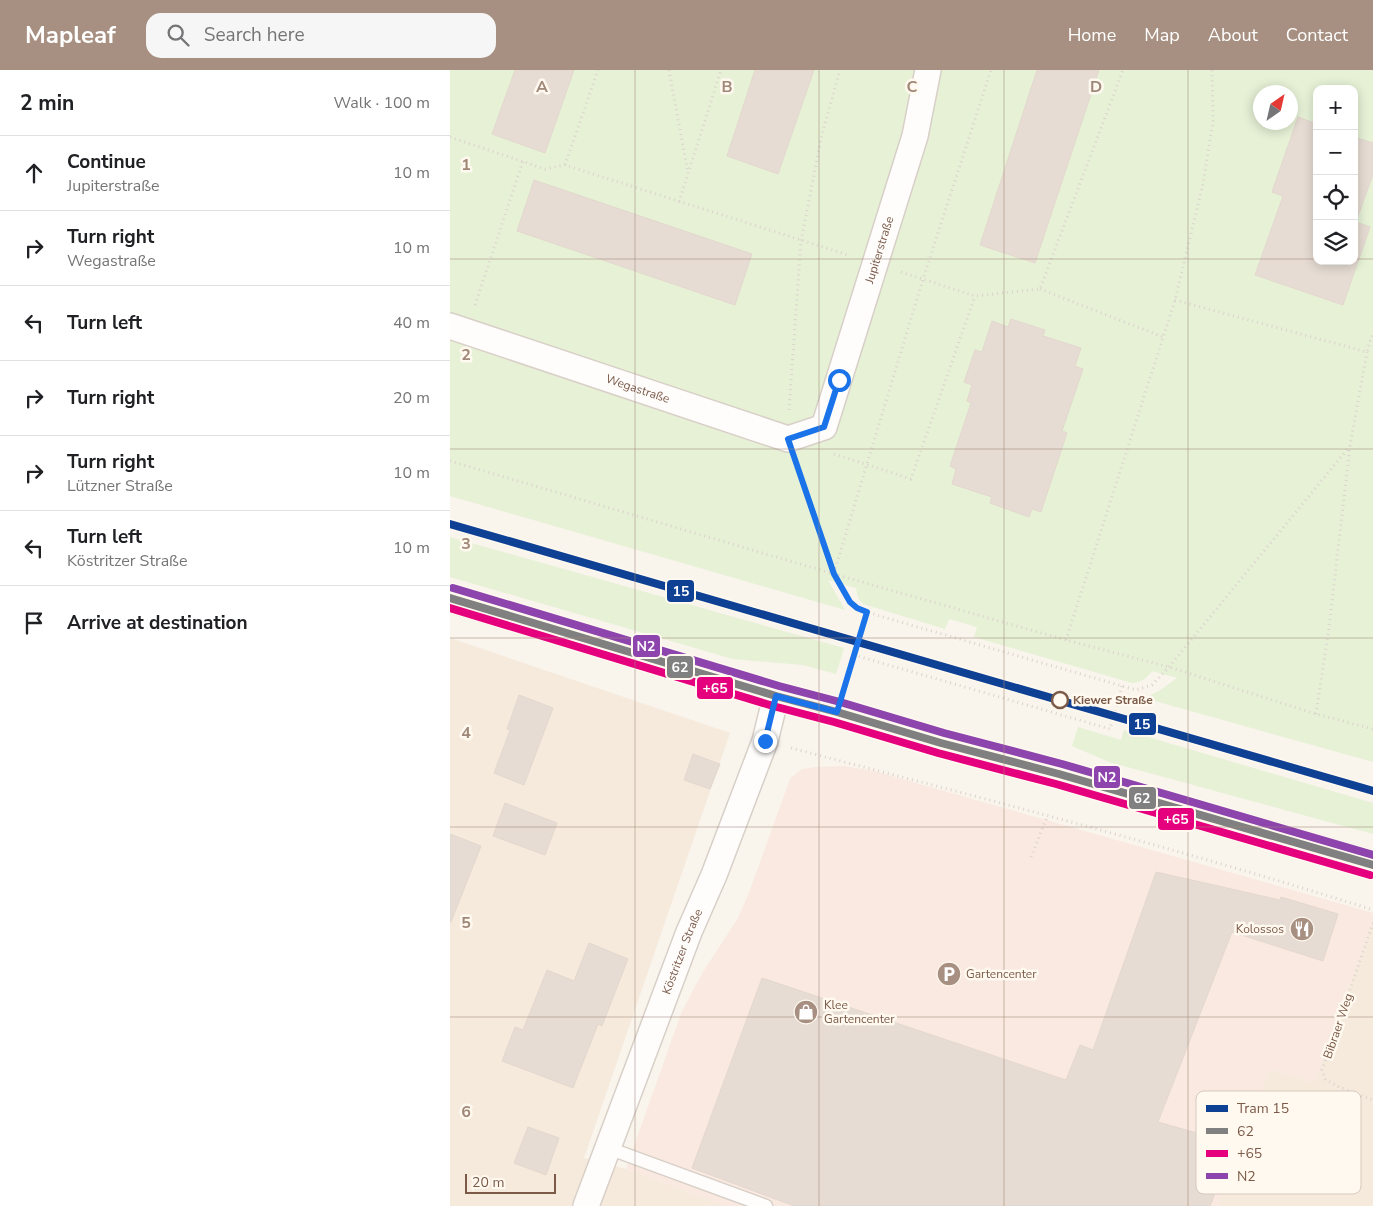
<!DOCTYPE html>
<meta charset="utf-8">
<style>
body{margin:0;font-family:"Nunito Sans",sans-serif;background:#f6f6f6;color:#202124}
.controls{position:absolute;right:15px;top:15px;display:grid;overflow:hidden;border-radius:10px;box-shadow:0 2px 12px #0003}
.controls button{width:45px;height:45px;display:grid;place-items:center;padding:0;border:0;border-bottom:1px solid #e0e0e0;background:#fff;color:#202124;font:25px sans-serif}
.compass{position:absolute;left:803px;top:15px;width:45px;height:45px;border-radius:50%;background:#fff;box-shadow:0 2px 12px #0003;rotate:34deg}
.scale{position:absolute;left:15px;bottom:12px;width:91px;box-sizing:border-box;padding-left:5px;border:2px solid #7b5a48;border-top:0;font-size:14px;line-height:18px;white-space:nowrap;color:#7b5a48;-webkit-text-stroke:4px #fff9f0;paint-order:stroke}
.stop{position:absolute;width:15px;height:15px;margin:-11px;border:4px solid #1a73e8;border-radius:50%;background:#fff}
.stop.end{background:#1a73e8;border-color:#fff;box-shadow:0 1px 5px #0008}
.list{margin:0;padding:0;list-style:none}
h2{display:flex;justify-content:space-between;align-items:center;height:65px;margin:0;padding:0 20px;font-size:21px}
h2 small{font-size:16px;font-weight:400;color:#757577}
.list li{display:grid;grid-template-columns:32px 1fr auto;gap:15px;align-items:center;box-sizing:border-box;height:75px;padding:0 20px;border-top:1px solid #e0e0e0}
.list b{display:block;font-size:19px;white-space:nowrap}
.list p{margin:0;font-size:16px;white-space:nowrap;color:#757577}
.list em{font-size:16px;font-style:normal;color:#757577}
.icon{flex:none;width:28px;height:28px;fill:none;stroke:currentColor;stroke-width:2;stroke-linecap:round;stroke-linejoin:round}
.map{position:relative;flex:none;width:923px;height:1136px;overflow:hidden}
header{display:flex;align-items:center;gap:30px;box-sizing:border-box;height:70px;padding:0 25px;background:#a79081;color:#fff}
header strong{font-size:24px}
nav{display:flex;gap:28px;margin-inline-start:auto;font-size:18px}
.search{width:350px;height:45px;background:#f6f6f6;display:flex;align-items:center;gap:12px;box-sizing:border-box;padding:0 18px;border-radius:15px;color:#757577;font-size:19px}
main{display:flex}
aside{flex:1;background:#fff}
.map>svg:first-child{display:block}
.residential{fill:#f6eadc}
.commercial{fill:#f9e9e0}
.green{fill:#e6f1d6;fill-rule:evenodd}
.building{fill:#e6dcd3;stroke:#e3d7ce}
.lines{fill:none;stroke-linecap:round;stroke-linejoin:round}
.lane-casing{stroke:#d8d0c8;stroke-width:15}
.street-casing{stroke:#d8d0c8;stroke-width:28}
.primary-casing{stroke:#dad0c9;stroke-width:30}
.path{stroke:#dcd3ce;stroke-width:3;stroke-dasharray:1 4;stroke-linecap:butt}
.lane{stroke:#fefdfc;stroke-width:12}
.street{stroke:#fefdfc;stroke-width:25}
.primary{stroke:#f3eee6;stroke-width:28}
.bus-1-casing{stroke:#fff9f0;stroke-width:11}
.bus-2-casing{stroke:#fff9f0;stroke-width:11}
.bus-3-casing{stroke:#fff9f0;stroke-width:11}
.bus-1{stroke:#808080;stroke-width:8}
.bus-2{stroke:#e5007d;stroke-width:8}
.bus-3{stroke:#8e44ad;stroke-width:8}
.tram-1-casing{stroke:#fff9f0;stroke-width:11}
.tram-1{stroke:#0e4094;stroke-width:8}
.route{stroke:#1a73e8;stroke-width:6}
.grid{fill:none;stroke:#a08878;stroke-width:1;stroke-opacity:0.55}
.stop-dot{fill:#fff9f0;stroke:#7b5a48;stroke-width:2.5}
.labels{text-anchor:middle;stroke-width:5;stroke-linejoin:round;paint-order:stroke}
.street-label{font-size:12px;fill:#7b5a48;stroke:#fff9f0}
.stop-label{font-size:12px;font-weight:bold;fill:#7b5a48;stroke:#fff9f0;text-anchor:start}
.poi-label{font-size:12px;fill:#7b5a48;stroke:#fff9f0;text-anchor:start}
.key{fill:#fff9f0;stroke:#d7c9be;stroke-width:1}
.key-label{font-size:14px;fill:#7b5a48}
.grid-label{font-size:16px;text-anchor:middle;font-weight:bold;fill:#a08878;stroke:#fff9f0;stroke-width:5;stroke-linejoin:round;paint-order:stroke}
.line-badge{stroke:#fff9f0;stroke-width:2}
.badge-label{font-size:14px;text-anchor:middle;font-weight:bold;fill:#fff}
</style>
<header>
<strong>Mapleaf</strong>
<div class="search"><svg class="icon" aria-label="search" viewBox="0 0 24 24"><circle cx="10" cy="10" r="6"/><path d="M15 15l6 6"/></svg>Search here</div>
<nav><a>Home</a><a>Map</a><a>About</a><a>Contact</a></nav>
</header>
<main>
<aside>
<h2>2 min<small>Walk · 100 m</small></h2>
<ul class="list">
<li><svg class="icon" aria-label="ahead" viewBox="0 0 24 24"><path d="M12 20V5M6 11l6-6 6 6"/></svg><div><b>Continue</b><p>Jupiterstraße</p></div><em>10 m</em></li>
<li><svg class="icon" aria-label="right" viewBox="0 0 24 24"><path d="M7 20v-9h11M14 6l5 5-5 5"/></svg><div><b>Turn right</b><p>Wegastraße</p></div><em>10 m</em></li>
<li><svg class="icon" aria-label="left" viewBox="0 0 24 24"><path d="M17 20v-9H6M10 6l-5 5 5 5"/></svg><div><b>Turn left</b></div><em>40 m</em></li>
<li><svg class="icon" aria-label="right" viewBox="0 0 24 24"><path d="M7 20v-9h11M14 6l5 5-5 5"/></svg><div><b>Turn right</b></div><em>20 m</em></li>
<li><svg class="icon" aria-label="right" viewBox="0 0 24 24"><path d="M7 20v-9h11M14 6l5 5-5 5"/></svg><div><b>Turn right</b><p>Lützner Straße</p></div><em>10 m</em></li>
<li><svg class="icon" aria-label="left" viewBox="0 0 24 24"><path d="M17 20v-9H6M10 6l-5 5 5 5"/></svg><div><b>Turn left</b><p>Köstritzer Straße</p></div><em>10 m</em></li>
<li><svg class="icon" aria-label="arrive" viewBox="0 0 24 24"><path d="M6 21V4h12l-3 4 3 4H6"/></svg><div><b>Arrive at destination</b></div></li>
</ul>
</aside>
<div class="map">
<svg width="923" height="1136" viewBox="0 0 923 1136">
<rect width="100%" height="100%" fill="#f9f4ec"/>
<!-- residential -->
<path class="residential" d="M0 568 280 663 134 1088 176 1099 276 1136H0Z
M923 850V1136H768L820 999 864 1013Z"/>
<!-- commercial -->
<path class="commercial" d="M394 696 424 701 923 843V850L864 1013 820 999 768 1136H276L176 1099 232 941 253 902 288 848 299 823 340 709 352 699 366 697Z"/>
<!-- green -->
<path class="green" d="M0 0H923V692L694 628 709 621 727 608 702 601C696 609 692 612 682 613L524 567 527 557 499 549 495 559 413 534 408 528 406 518 378 510 395 540 0 426ZM867 19H904V191H867ZM811 22H841V52H811Z
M0 467 394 578 386 604 353 595 283 589 0 507Z
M628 657 671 670 674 660 923 733V764L659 692 622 676Z"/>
<!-- building -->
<path class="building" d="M65 0H124L95 83 42 64Z
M305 0H364L328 104 277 86Z
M587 0H649L585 193 530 175Z
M848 47 867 54V191H904V67L923 73V104L906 152 920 157 893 235 805 205 833 126 822 122Z
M84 110 302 184 285 235 67 161Z
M561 249 595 260 593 266 631 278 625 296 633 299 612 361 617 363 591 442 582 439 579 447 540 433 542 427 502 414 506 399 500 396 521 333 517 331 522 315 514 312 525 280 532 282 542 251 558 257Z
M69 625 103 638 74 715 44 703 60 660 57 659Z
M243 684 270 694 260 719 234 710Z
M55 733 107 753 95 785 43 766Z
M0 764 31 776 1 852H0Z
M706 802 830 830 831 827 888 844 873 891 782 862 708 1052 785 1074 760 1136H344L242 1098 312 908 616 1010 630 975 643 980Z
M139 873 178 889 152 956 148 954 123 1018 52 991 65 957 73 960 97 900 124 911Z
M78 1057 109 1068 96 1105 64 1093Z"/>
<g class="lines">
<!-- lane casing -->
<g class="lane-casing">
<path id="lane" d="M158 1078 316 1136"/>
</g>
<!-- street casing -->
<g class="street-casing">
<g id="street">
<path id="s1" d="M0 256 338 369 374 357 465 66 478 0"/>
<path id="s2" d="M136 1136 239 862 264 805 315 671 326 626"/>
</g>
</g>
<!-- primary casing -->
<g class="primary-casing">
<path id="primary" d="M0 528 326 626 387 642 491 673 609 704 923 795"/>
</g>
<!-- path -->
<path class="path" d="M219 0 238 103
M0 67 95 99 115 95 398 185
M115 95 148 0
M229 132 271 0
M451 202 525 226 590 219 673 0
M590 219 713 267
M725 230 917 282 923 262
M25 235 73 91
M339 340 351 171 372 64 390 0
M384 384 461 409 525 226
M0 391 384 504 616 570 719 597 866 644 923 659
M346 394 384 504 400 532 407 537 426 545 686 620 702 615 719 597 900 376
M384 503 473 209 541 0
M616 570 725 230 753 114 763 51 762 0
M404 585 660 659 672 616
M396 613 417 542
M866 644 879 557 900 376 917 282
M341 678C536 729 731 779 923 840
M581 787 598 745
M923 853 872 1000 875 1009 889 1017 923 1030"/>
<!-- lane -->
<use href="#lane" class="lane"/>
<!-- street -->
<use href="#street" class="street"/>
<!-- primary -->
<use href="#primary" class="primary"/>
<!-- bus-1 casing -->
<g class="bus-1-casing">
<path id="bus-1" d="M0 528 326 626 387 642 491 673 609 704 923 795"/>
</g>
<!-- bus-2 casing -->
<g class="bus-2-casing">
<path id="bus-2" d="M0 538 323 636 384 652 488 683 606 714 920 805"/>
</g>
<!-- bus-3 casing -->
<g class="bus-3-casing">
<path id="bus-3" d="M3 518 329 616 390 632 494 663 612 694 923 785"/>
</g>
<!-- bus-1 -->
<use href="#bus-1" class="bus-1"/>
<!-- bus-2 -->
<use href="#bus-2" class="bus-2"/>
<!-- bus-3 -->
<use href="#bus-3" class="bus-3"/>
<!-- tram-1 casing -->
<g class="tram-1-casing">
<path id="tram-1" d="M0 454 923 721"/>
</g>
<!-- tram-1 -->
<use href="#tram-1" class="tram-1"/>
</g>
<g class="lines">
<!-- route -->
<path class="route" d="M315 671 326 626 387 642 417 542 407 538 400 532 384 504 338 369 374 357 389 310"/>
</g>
<!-- grid -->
<path class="grid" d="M185 0V1136M369 0V1136M554 0V1136M738 0V1136M0 189H867M904 189H923M0 379H923M0 568H923M0 757H923M0 947H923"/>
<!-- icons -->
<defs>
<g id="restaurant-disc" transform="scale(1.25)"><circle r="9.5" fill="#a79081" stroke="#fff9f0"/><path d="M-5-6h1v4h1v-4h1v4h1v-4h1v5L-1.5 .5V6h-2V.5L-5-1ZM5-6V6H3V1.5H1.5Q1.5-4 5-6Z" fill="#fff"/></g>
<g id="parking-disc" transform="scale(1.25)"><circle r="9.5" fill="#a79081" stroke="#fff9f0"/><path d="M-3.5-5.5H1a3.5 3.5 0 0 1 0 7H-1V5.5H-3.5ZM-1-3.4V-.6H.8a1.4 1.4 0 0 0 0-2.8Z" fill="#fff"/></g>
<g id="shop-disc" transform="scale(1.25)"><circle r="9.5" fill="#a79081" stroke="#fff9f0"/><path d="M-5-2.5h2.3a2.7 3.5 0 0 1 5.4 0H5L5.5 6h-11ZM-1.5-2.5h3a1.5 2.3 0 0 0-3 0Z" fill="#fff"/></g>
</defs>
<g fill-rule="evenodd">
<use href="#restaurant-disc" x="852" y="859"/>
<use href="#parking-disc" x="499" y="904"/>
<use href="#shop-disc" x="356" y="942"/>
</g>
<!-- markers -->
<circle class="stop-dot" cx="610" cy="630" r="8"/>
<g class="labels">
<!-- street labels -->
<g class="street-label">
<text dy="4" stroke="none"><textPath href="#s1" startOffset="580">Jupiterstraße</textPath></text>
<text dy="4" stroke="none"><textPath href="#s1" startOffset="198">Wegastraße</textPath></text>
<text dy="4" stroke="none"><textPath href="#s2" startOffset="272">Köstritzer Straße</textPath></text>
<text transform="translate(888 956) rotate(-71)" y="4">Bibraer Weg</text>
</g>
<!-- stop labels -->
<g class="stop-label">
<text x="623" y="634">Kiewer Straße</text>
</g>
<!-- poi labels -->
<g class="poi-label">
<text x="834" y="863" text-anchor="end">Kolossos</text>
<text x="516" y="908">Gartencenter</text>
<text x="374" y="939">Klee<tspan x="374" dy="14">Gartencenter</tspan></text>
</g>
</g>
<!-- legend -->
<rect x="746" y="1021" width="165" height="103" rx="8" class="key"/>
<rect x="756" y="1035" width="22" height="7" fill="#0e4094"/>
<rect x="756" y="1058" width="22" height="6" fill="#808080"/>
<rect x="756" y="1080" width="22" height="7" fill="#e5007d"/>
<rect x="756" y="1103" width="22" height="6" fill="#8e44ad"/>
<g class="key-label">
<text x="787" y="1043">Tram 15</text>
<text x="787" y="1066">62</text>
<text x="787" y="1088">+65</text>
<text x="787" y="1111">N2</text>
</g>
<g class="grid-label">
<text x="92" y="22">A</text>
<text x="277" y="22">B</text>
<text x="462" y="22">C</text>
<text x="646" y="22">D</text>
<text x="16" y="100">1</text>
<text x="16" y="290">2</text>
<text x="16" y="479">3</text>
<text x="16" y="668">4</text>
<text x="16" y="858">5</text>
<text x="16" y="1047">6</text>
</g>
<g class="line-badge">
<rect x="216" y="509" width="29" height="24" rx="5" fill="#0e4094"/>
<rect x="182" y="564" width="29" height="24" rx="5" fill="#8e44ad"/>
<rect x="216" y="585" width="28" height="24" rx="5" fill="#808080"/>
<rect x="246" y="606" width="38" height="24" rx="5" fill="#e5007d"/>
<rect x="678" y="642" width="29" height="24" rx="5" fill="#0e4094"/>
<rect x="643" y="695" width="28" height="24" rx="5" fill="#8e44ad"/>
<rect x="678" y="716" width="29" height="24" rx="5" fill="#808080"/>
<rect x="707" y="737" width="38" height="24" rx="5" fill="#e5007d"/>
</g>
<g class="badge-label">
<text x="231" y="526">15</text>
<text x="196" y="581">N2</text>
<text x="230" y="602">62</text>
<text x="265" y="623">+65</text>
<text x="692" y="659">15</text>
<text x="657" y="712">N2</text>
<text x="692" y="733">62</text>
<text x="726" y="754">+65</text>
</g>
</svg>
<div class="controls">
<button>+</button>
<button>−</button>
<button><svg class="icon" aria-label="locate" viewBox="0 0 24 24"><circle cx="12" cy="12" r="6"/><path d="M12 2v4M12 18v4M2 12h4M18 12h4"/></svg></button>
<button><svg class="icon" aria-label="layers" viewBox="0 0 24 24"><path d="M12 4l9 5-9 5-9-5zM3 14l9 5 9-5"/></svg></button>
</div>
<svg class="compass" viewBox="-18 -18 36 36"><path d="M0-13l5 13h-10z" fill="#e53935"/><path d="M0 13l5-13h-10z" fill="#757577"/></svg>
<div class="scale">20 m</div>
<div class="stop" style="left:389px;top:310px"></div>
<div class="stop end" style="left:315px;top:671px"></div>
</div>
</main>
